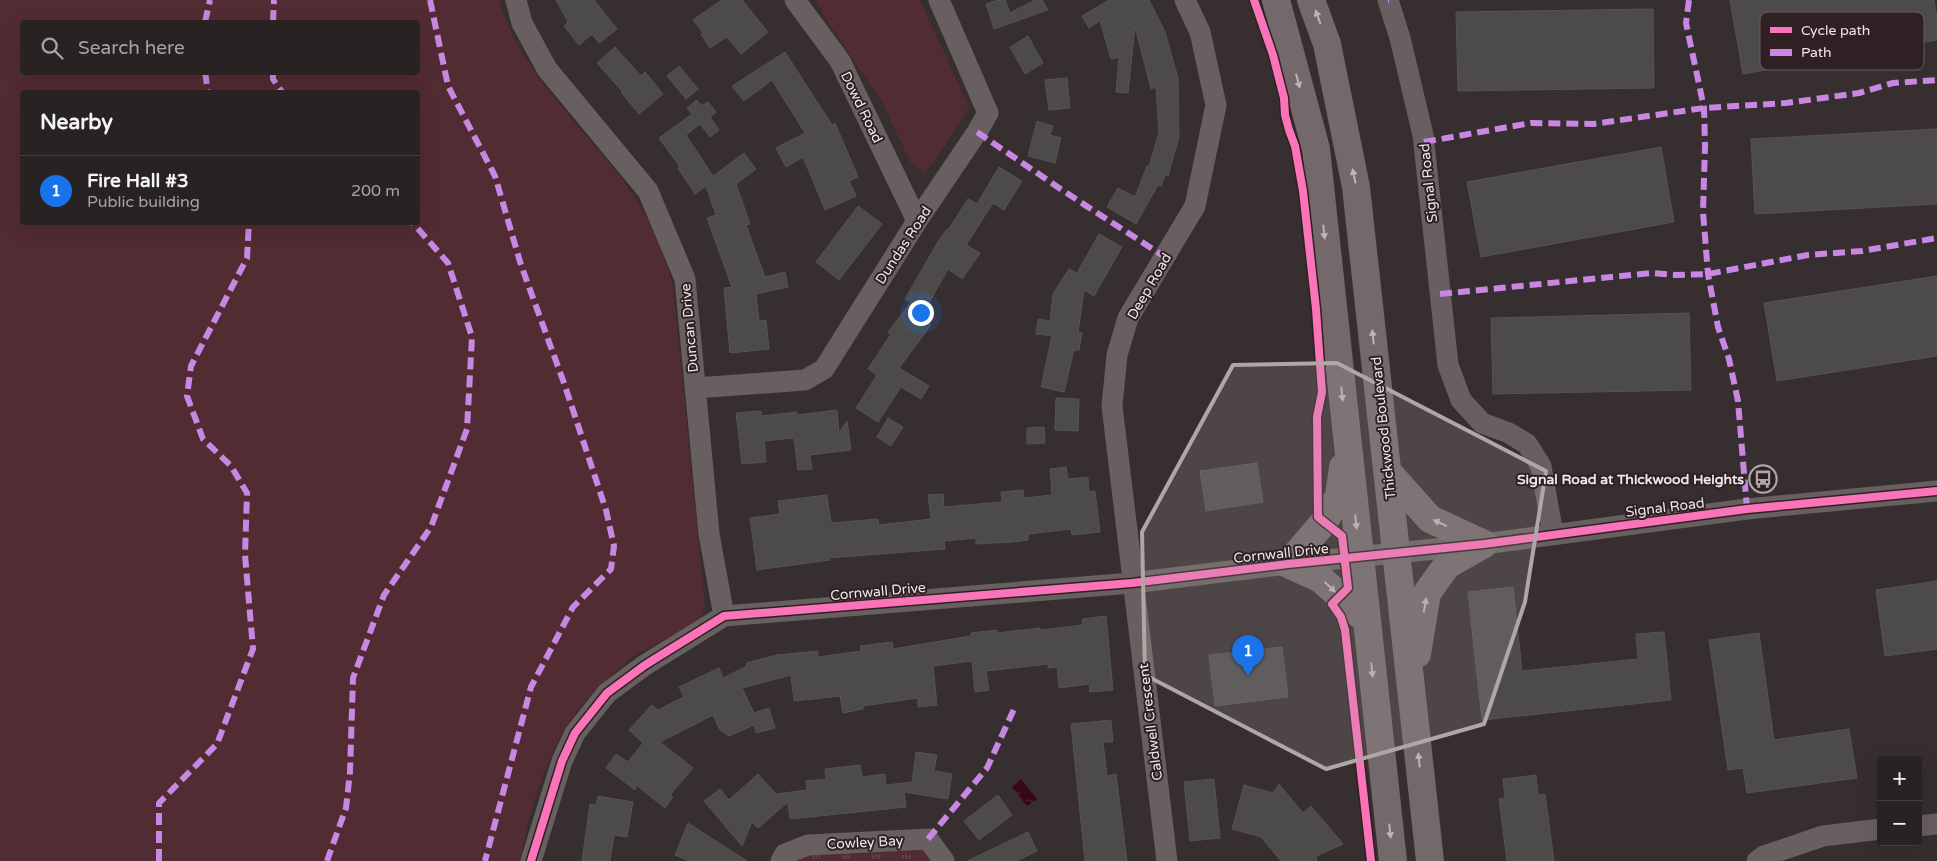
<!DOCTYPE html>
<meta charset="utf-8">
<style>
body{margin:0;font-family:"Varela Round",sans-serif;background:#302a2b;color:#f1f3f6}
.controls{position:absolute;right:15px;bottom:15px;display:grid;overflow:hidden;border-radius:5px;box-shadow:0 5px 20px #0002}
.controls button{width:45px;height:45px;display:grid;place-items:center;padding:0;border:0;border-bottom:1px solid #443f41;background:#282223;color:#f1f3f6;font:25px sans-serif}
.you{position:absolute;left:920px;top:312px;width:18px;height:18px;margin:-12px;border:4px solid #fff;border-radius:50%;background:#1a73e8;box-shadow:0 0 0 8px #1a73e833}
.badge{display:grid;place-items:center;width:32px;height:32px;border-radius:50%;background:#1a73e8;color:#fff;font-size:16px;font-weight:700}
.pin{position:absolute;translate:-50% -41px;filter:drop-shadow(0 1px 2px #0008)}
.pin::after{content:'';position:absolute;top:26px;width:18px;height:15px;background:inherit;clip-path:polygon(0 0,100% 0,50% 100%)}
.list{margin:0;padding:0;list-style:none}
h2{display:flex;justify-content:space-between;align-items:center;height:65px;margin:0;padding:0 20px;font-size:21px}
h2 small{font-size:16px;font-weight:400;color:#a5a4a6}
.list li{display:grid;grid-template-columns:32px 1fr auto;gap:15px;align-items:center;box-sizing:border-box;height:70px;padding:0 20px;border-top:1px solid #443f41}
.list b{display:block;font-size:19px;white-space:nowrap}
.list p{margin:0;font-size:16px;white-space:nowrap;color:#a5a4a6}
.list em{font-size:16px;font-style:normal;color:#a5a4a6}
.icon{flex:none;width:28px;height:28px;fill:none;stroke:currentColor;stroke-width:2;stroke-linecap:round;stroke-linejoin:round}
.map{position:relative;flex:none;width:1937px;height:861px;overflow:hidden}
.search{position:absolute;background:#282223;box-shadow:0 5px 20px #0002;left:20px;top:20px;width:400px;height:55px;display:flex;align-items:center;gap:12px;box-sizing:border-box;padding:0 18px;border-radius:5px;color:#a5a4a6;font-size:19px}
.panel{position:absolute;background:#282223;box-shadow:0 5px 20px #0002;left:20px;top:90px;width:400px;height:135px;border-radius:5px}
.map>svg:first-child{display:block}
.grass{fill:url(#grass-tufts)}
.park{fill:#512c32;fill-rule:evenodd}
.water{fill:url(#water-ripples)}
.building{fill:#4d4b4a;stroke:#555453}
.lines{fill:none;stroke-linecap:round;stroke-linejoin:round}
.minor{stroke:#685f60;stroke-width:21}
.major{stroke:#73686a;stroke-width:28}
.quiet{stroke:#c787e3;stroke-width:6;stroke-dasharray:12 6;stroke-linecap:butt}
.cycleway-casing{stroke:#2f2123;stroke-width:11}
.cycleway{stroke:#fb73b8;stroke-width:8}
.oneway{fill:#bdb4b5}
.marked{fill:#aea6a7;fill-opacity:0.2;stroke:#aea6a7;stroke-width:4;stroke-linejoin:round}
.labels{text-anchor:middle;stroke-width:4;stroke-linejoin:round;paint-order:stroke}
.street-label{font-size:14px;fill:#efe6e7;stroke:#2f2123}
.poi-label{font-size:14px;font-weight:bold;fill:#efe6e7;stroke:#2f2123;text-anchor:end}
.key{fill:#2f2123;stroke:#695c5e;stroke-width:1}
.key-label{font-size:14px;fill:#efe6e7}
</style>
<div class="map">
<svg width="1937" height="861" viewBox="0 0 1937 861">
<defs>
<pattern id="grass-tufts" width="24" height="20" patternUnits="userSpaceOnUse" patternTransform="scale(1.25)"><rect width="24" height="20" fill="#512c32"/><path d="M3 7l-1-3M5 7V3M7 7l1-3M15 17l-1-3M17 17v-4M19 17l1-3" fill="none" stroke="#6a4b50"/></pattern>
<pattern id="water-ripples" width="26" height="14" patternUnits="userSpaceOnUse" patternTransform="scale(1.25)"><rect width="26" height="14" fill="#360715"/><path d="M2 4q2-2 4 0t4 0M15 11q2-2 4 0t4 0" fill="none" stroke="#532b37"/></pattern>
</defs>
<rect width="100%" height="100%" fill="#362e2f"/>
<!-- grass -->
<path class="grass" d="M924 848 936 861H792L797 854Z"/>
<!-- park -->
<path class="park" d="M0 0H499C518 68 580 124 622 179 647 213 661 246 673 285L705 606 700 621C680 633 651 644 633 657 614 672 582 702 569 722 543 763 529 814 520 861H0ZM22 22H418V72H22ZM22 92H418V222H22Z
M816 0H920L969 107 934 162 924 173 911 164 882 102 827 21Z"/>
<!-- water -->
<path class="water" d="M1021 779 1037 799 1027 806 1012 787Z"/>
<!-- building -->
<path class="building" d="M556 0H594L617 29 599 43 592 34 579 45 564 26 568 22Z
M722 0H742L768 32 741 54 727 37 710 48 701 34 703 33 693 20Z
M998 0H1005L1010 13 1035 0H1042L1048 10 994 29 986 4Z
M1109 0H1149L1165 32 1178 78 1179 137 1168 176 1165 175 1161 186 1158 185 1136 224 1107 207 1118 188 1135 197 1147 166 1149 167 1159 132 1156 87 1151 89 1135 26 1128 93 1116 92 1119 57 1111 59 1100 21 1089 28 1082 16Z
M1730 0H1934L1937 18V40L1743 74Z
M1653 9 1654 88 1458 91 1456 12Z
M1028 36 1043 63 1025 74 1010 47Z
M615 47 641 76 645 72 663 94 639 114 621 92 622 91 597 63Z
M785 52 832 125 835 123 858 177 849 181 856 196 825 210 803 157 786 167 776 148 805 133 772 80 744 101 732 86Z
M679 66 698 89 686 99 667 76Z
M1067 78 1070 108 1049 110 1045 80Z
M697 100 701 106 708 102 716 112 710 117 719 130 710 137 700 124 686 135 713 176 744 153 756 169 736 184 750 224 746 225 765 277 785 272 788 287 756 294 759 321 766 320 769 349 730 353 724 288 732 287 707 218 716 215 706 186 695 194 678 168 680 167 659 138 692 114 687 108Z
M1037 121 1053 126 1050 135 1061 138 1055 163 1028 156Z
M1937 129V204L1755 214 1751 139Z
M1661 147 1674 222 1481 257 1467 182Z
M999 167 1022 181 1004 210 993 203 966 245 980 253 962 279 948 269 921 317 931 325 899 368 929 386 921 399 901 387 878 422 856 408 877 375 868 369 891 334 888 332 911 302 905 299 939 240 947 229 948 230 968 199 977 204Z
M858 206 882 224 839 280 816 262Z
M1099 234 1122 247 1094 296 1084 290 1078 332 1082 333 1079 350H1074L1064 392 1041 387 1052 336 1036 334 1038 319 1050 321 1053 294 1069 269 1077 273Z
M1937 276V356L1777 381 1764 303Z
M1689 313 1691 390 1493 394 1491 318Z
M1056 398 1079 399 1078 431 1055 430Z
M837 410 839 433 847 421 851 450 810 455 812 469 798 470 794 438 764 441 766 462 742 464 736 413 761 411V416L797 412V415Z
M888 418 903 427 891 446 877 437Z
M1044 427 1045 443 1027 444V428Z
M1257 463 1263 502 1206 511 1200 471Z
M1066 467 1068 479 1088 477 1089 492 1095 491 1100 532 1072 535 1071 529 1028 534V540L1013 542 976 544V538L944 541 945 549 829 558 830 560 757 570 750 518 780 514 778 501 827 495 831 523 878 519 879 525 931 519 928 495 943 494 944 507 1002 502 1001 492 1023 490 1024 498 1052 495 1050 469Z
M1937 581V649L1885 656 1876 590Z
M1513 587 1522 671 1638 659 1636 634 1664 632 1671 700 1482 720 1468 592Z
M1106 616 1113 690 1090 692 1089 684 1059 688 1057 667 1048 668V664L986 671 989 690 975 692 972 661 933 666 937 705 918 707V698L863 706V709L843 713 840 696 794 701 791 675 742 688 754 713 769 708 775 728 756 733 754 725 729 736 720 730 713 715 660 742 693 768 670 795 673 797 665 808 636 785 635 790 606 768 616 754 628 762 643 743 629 730 652 705 658 710 684 697 679 687 719 668 723 678 747 666 746 663 777 655 818 651V657L861 651 860 646 892 642 893 649 971 636V633L997 630V633L1040 628V630L1083 625 1082 619Z
M1759 633 1774 740 1849 729 1857 778 1747 793 1743 768 1728 770 1709 640Z
M1282 647 1288 697 1215 706 1209 655Z
M1111 720 1113 742H1103L1107 776 1116 774 1127 861H1085L1071 724Z
M916 752 937 755 934 771 952 774 948 799 904 792 906 807 790 819 788 802 758 828 752 822 742 846 704 801 720 789 729 800 758 774 776 794 807 790 806 781 826 779 825 769 860 765 862 777 885 774 886 785 912 782Z
M1536 775 1538 795 1545 794 1554 861H1507L1499 799 1505 798 1503 779Z
M1214 779 1220 838 1190 841 1184 782Z
M1279 784 1303 813 1311 806 1343 844 1316 856 1317 861H1281L1261 837 1232 829 1244 785 1273 793Z
M998 795 1012 815 979 840 964 821Z
M598 796 633 802 627 837 614 835 610 861H582L590 804 596 805Z
M688 823 747 861H689L675 855Z
M1028 832 1037 851 1017 861H967Z"/>
<g class="lines">
<!-- minor -->
<path class="minor" d="M516 0 522 23 547 69 648 191 685 279 709 534 724 616
M795 0 840 61 917 221
M1388 0 1400 38 1423 135 1448 365 1461 400 1482 423 1509 433 1527 444 1541 466 1553 534
M695 388 805 380 824 369 917 221 977 132 988 113 939 0
M1918 826 1937 824
M531 861 562 761 575 733 607 693 645 665 724 616 1132 583 1288 564 1484 544 1747 509 1937 491
M781 861 785 854 808 845 928 839 944 861
M1167 861 1112 406 1117 355 1128 318 1195 206 1216 105 1200 32 1185 0
M1757 861 1764 856 1823 836 1881 829"/>
<!-- major -->
<path class="major" d="M1276 0 1316 149 1393 861
M1311 0 1327 44 1356 187 1430 861
M1343 467 1339 496 1324 522 1288 564 1321 579 1367 621
M1388 472 1430 519 1484 544
M1417 654 1427 593 1447 565 1484 544"/>
<!-- quiet -->
<path class="quiet" d="M430 0 448 86 495 176 521 265 564 383 606 510 614 546 611 569 573 607 531 687 485 861
M1388 0H1389
M1689 0 1686 23 1704 108 1705 145 1703 212 1708 274 1718 327 1729 359 1738 401 1747 509
M205 22 210 0
M273 22 274 0
M205 72 208 92
M273 72V79L282 92
M977 132 1065 192 1165 257
M1424 142 1531 123 1593 124 1704 108 1786 103 1859 93 1893 83 1937 80
M1440 294 1651 273 1676 275 1708 274 1808 255 1862 251 1937 238
M928 839 987 768 1015 707
M159 861V803L217 744 253 649 245 555 247 493 231 466 203 439 187 396 191 366 247 258 249 222
M327 861 346 808 350 772 353 678 384 595 431 527 467 429 472 337 448 263 412 222"/>
<!-- cycleway casing -->
<g class="cycleway-casing">
<path id="cycleway" d="M1254 0 1273 55 1284 98 1285 115 1289 130 1295 146 1303 191 1316 309 1322 392 1317 417 1318 517 1342 536 1348 588 1332 604 1341 617 1345 630 1371 861
M531 861 562 761 575 733 607 693 645 665 724 616 1132 583 1288 564 1484 544 1747 509 1937 491"/>
</g>
<!-- cycleway -->
<use href="#cycleway" class="cycleway"/>
</g>
<!-- one-way arrows -->
<defs><path id="oneway-solid" d="M-6-.8H1V-3.2L6.5 0L1 3.2V.8H-6Z" transform="scale(1.25)"/></defs>
<g class="oneway">
<use href="#oneway-solid" transform="translate(1318 17) rotate(-110)"/>
<use href="#oneway-solid" transform="translate(1298 81) rotate(75)"/>
<use href="#oneway-solid" transform="translate(1354 176) rotate(-102)"/>
<use href="#oneway-solid" transform="translate(1324 232) rotate(84)"/>
<use href="#oneway-solid" transform="translate(1373 337) rotate(-96)"/>
<use href="#oneway-solid" transform="translate(1342 394) rotate(84)"/>
<use href="#oneway-solid" transform="translate(1356 522) rotate(84)"/>
<use href="#oneway-solid" transform="translate(1440 523) rotate(-155)"/>
<use href="#oneway-solid" transform="translate(1330 587) rotate(43)"/>
<use href="#oneway-solid" transform="translate(1425 605) rotate(-81)"/>
<use href="#oneway-solid" transform="translate(1372 670) rotate(84)"/>
<use href="#oneway-solid" transform="translate(1419 760) rotate(-96)"/>
<use href="#oneway-solid" transform="translate(1390 831) rotate(84)"/>
</g>
<!-- marked area -->
<path class="marked" d="M1337 363 1546 471 1525 602 1484 724 1326 769 1145 675 1142 532 1233 365Z"/>
<!-- icons -->
<defs>
<g id="bus-ring" transform="scale(1.4375)"><circle r="9.5" fill="#2f2123" stroke="#aea6a7" stroke-width="1.5"/><path d="M-5-6H5V4H4V6H2V4H-2V6H-4V4H-5ZM-3.5-4V0h7V-4ZM-3.5 1.2v1.5H-2V1.2ZM2 1.2v1.5H3.5V1.2Z" fill="#aea6a7"/></g>
</defs>
<g fill-rule="evenodd">
<use href="#bus-ring" x="1763" y="479"/>
</g>
<g class="labels">
<!-- street labels -->
<g class="street-label">
<text transform="translate(862 107) rotate(64)" y="5">Dowd Road</text>
<text transform="translate(1428 183) rotate(-96)" y="5">Signal Road</text>
<text transform="translate(903 245) rotate(-57)" y="5">Dundas Road</text>
<text transform="translate(1149 286) rotate(-60)" y="5">Deep Road</text>
<text transform="translate(689 328) rotate(-95)" y="5">Duncan Drive</text>
<text transform="translate(1383 428) rotate(-96)" y="5">Thickwood Boulevard</text>
<text transform="translate(1665 507) rotate(-7)" y="5">Signal Road</text>
<text transform="translate(1281 553) rotate(-6)" y="5">Cornwall Drive</text>
<text transform="translate(878 591) rotate(-5)" y="5">Cornwall Drive</text>
<text transform="translate(1150 722) rotate(-97)" y="5">Caldwell Crescent</text>
<text transform="translate(865 842) rotate(-3)" y="5">Cowley Bay</text>
</g>
<!-- poi labels -->
<g class="poi-label">
<text x="1744" y="484">Signal Road at Thickwood Heights</text>
</g>
</g>
<!-- legend -->
<rect x="1760" y="12" width="164" height="58" rx="8" class="key"/>
<rect x="1770" y="27" width="22" height="6" fill="#fb73b8"/>
<rect x="1770" y="49" width="22" height="7" fill="#c787e3"/>
<g class="key-label">
<text x="1801" y="35">Cycle path</text>
<text x="1801" y="57">Path</text>
</g>
</svg>
<div class="controls">
<button>+</button>
<button>−</button>
</div>
<div class="you"></div>
<div class="pin badge" style="left:1248px;top:676px">1</div>
<div class="search"><svg class="icon" aria-label="search" viewBox="0 0 24 24"><circle cx="10" cy="10" r="6"/><path d="M15 15l6 6"/></svg>Search here</div>
<section class="panel">
<h2>Nearby<small></small></h2>
<ul class="list">
<li><span class="badge">1</span><div><b>Fire Hall #3</b><p>Public building</p></div><em>200 m</em></li>
</ul>
</section>
</div>
